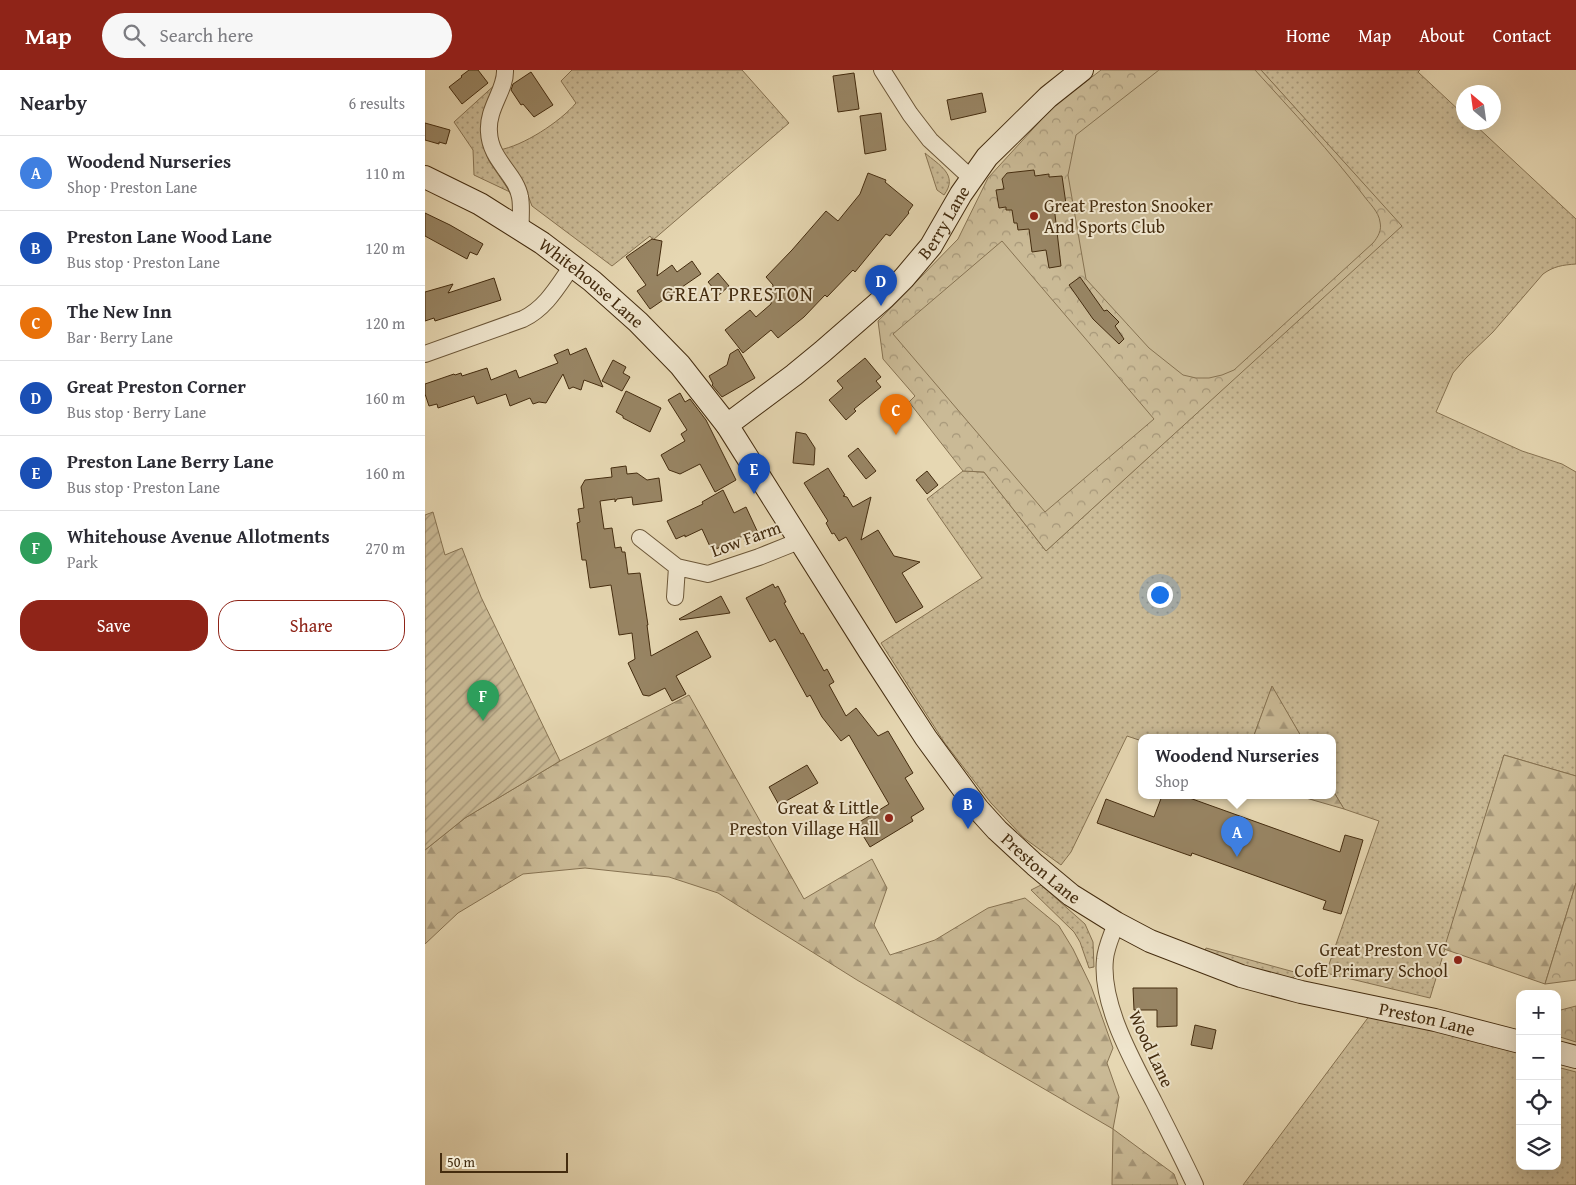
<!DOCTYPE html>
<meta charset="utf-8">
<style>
body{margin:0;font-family:"Gentium Book Plus",serif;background:#f7f7f7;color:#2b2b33}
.controls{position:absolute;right:15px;bottom:15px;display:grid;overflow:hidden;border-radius:10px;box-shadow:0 5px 20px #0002}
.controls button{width:45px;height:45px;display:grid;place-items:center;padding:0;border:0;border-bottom:1px solid #e1e1e2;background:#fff;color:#2b2b33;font:25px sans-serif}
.compass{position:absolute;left:1031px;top:15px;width:45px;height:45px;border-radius:50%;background:#fff;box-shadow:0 5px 20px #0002;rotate:331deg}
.scale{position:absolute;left:15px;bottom:12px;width:128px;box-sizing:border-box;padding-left:5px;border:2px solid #442c0f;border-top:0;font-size:14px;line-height:18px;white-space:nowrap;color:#442c0f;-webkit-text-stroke:4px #efe5cd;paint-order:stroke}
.you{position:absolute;left:734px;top:524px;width:18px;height:18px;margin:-12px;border:4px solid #fff;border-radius:50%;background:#1a73e8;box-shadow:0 0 0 8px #1a73e833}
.badge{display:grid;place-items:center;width:32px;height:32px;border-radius:50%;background:#8f2418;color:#fff;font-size:16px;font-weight:700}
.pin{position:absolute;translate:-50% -41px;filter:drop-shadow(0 1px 2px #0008)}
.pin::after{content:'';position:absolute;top:26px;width:18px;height:15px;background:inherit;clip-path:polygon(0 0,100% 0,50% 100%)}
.popup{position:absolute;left:713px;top:664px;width:198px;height:65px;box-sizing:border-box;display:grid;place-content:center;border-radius:10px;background:#fff;filter:drop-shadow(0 1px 4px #0005);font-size:16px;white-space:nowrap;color:#7c7c81}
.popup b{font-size:19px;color:#2b2b33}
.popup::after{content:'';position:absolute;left:50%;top:100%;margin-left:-10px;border:10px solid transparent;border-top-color:#fff}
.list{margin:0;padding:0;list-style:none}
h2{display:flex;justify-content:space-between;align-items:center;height:65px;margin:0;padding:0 20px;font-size:21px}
h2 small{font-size:16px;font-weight:400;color:#7c7c81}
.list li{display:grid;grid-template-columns:32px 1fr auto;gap:15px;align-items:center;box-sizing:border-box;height:75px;padding:0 20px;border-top:1px solid #e1e1e2}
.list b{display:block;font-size:19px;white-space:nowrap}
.list p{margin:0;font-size:16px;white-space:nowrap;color:#7c7c81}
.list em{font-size:16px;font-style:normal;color:#7c7c81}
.actions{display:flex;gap:10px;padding:15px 20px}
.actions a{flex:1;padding:11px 0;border:1px solid #8f2418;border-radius:20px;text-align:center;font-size:18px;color:#8f2418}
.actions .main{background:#8f2418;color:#fff}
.icon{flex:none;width:28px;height:28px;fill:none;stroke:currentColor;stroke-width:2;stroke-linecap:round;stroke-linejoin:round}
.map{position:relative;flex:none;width:1151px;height:1115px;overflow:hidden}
header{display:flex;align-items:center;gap:30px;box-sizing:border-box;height:70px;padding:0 25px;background:#8f2418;color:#fff}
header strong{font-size:24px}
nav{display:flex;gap:28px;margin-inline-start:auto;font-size:18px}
.search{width:350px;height:45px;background:#f7f7f7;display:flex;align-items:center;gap:12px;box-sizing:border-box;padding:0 18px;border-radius:28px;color:#7c7c81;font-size:19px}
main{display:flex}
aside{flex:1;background:#fff}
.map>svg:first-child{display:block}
.grass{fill:url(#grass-dots);stroke:#877352}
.forest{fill:url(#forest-firs);stroke:#877352}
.park{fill:url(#park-crowns);stroke:#877352}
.garden{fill:url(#garden-furrows);stroke:#877352}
.pitch{fill:#caba96;stroke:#877352}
.building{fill:#988564;stroke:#442c0f}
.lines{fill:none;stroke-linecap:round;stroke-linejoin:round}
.street-casing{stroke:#6c5738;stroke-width:18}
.secondary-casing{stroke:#442c0f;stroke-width:24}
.street{stroke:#efe5cd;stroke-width:16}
.secondary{stroke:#efe5cd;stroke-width:22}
.poi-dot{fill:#8f2418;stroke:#efe5cd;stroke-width:2}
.labels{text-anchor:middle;stroke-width:4;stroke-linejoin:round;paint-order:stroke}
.poi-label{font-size:18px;fill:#442c0f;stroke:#efe5cd;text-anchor:end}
.street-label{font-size:18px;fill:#442c0f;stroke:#efe5cd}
.quarter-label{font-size:20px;letter-spacing:1px;fill:#442c0f;stroke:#efe5cd}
</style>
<header>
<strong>Map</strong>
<div class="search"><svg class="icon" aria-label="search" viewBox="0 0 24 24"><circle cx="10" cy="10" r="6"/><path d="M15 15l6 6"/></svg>Search here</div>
<nav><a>Home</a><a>Map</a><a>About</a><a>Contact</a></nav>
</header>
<main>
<aside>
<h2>Nearby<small>6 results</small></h2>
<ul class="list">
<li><span class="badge" style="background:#3f7fe0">A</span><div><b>Woodend Nurseries</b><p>Shop · Preston Lane</p></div><em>110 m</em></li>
<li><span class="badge" style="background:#1a4fb4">B</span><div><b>Preston Lane Wood Lane</b><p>Bus stop · Preston Lane</p></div><em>120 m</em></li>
<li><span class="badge" style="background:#e8710a">C</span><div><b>The New Inn</b><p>Bar · Berry Lane</p></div><em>120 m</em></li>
<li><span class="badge" style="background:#1a4fb4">D</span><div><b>Great Preston Corner</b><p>Bus stop · Berry Lane</p></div><em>160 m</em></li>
<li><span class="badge" style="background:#1a4fb4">E</span><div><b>Preston Lane Berry Lane</b><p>Bus stop · Preston Lane</p></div><em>160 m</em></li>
<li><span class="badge" style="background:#2e9e5b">F</span><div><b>Whitehouse Avenue Allotments</b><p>Park</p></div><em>270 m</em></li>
</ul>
<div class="actions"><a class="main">Save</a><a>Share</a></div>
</aside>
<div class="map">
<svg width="1151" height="1115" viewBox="0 0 1151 1115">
<defs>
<pattern id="grass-dots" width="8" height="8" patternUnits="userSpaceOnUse" patternTransform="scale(1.25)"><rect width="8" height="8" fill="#caba96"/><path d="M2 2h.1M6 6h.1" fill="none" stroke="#a69779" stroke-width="1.8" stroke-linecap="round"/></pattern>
<pattern id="forest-firs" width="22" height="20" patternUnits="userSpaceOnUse" patternTransform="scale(1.25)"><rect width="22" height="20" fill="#caba96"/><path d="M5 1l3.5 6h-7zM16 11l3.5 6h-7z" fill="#a69779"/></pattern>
<pattern id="park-crowns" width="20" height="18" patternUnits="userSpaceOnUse" patternTransform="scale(1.25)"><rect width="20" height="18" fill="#caba96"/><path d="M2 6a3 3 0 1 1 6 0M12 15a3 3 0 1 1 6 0" fill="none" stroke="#a69779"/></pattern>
<pattern id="garden-furrows" width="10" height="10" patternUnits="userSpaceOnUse" patternTransform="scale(1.25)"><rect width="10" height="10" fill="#caba96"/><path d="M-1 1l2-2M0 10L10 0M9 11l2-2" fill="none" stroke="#a69779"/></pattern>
</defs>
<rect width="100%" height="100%" fill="#e6d7b2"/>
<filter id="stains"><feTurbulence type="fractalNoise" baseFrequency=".004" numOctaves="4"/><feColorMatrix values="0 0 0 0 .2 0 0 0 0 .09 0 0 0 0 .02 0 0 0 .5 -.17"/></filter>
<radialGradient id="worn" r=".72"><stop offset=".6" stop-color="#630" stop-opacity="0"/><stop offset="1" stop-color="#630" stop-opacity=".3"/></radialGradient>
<!-- grass -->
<path class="grass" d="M147 0H317L364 53 228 170 225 166 187 196 107 136 102 123 74 80C98 76 135 52 151 33L136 11Z
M836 0H995L993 2 1038 44V52L1048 53 1151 149V194C1138 195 1129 196 1118 204L1068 262 1041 288 1028 303 1011 342 1097 381 1137 394 1151 402V706L1079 685 1005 928 901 903 954 751 919 739 907 719V668H877L847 617 828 668H717V671L702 666 646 782 636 795 599 768 566 733 519 672 456 573 557 508 502 429 538 401 559 402 621 481 976 156Z
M73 12 58 75 64 91 85 122 49 105 48 80 29 52Z
M500 83C514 95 534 105 519 125L512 120Z
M616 815 660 854 668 872 669 897 664 898 655 872 649 862 606 820Z
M781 878 873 903 865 911 848 907 780 881Z
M945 945 1095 982V1096H1132V997L1151 1002V1115H818Z"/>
<!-- forest -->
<path class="forest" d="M847 616 877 668H828Z
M264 625 379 829 447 789 462 818 449 855 465 885 510 870 563 838 600 828 634 856 648 879 666 916 688 978 682 993 694 1027 688 1059 749 1104 753 1115H687L688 1059 432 910 293 823 244 807 160 798 98 804 33 843 0 874V780L40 748 135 691Z
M1079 685 1151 706V813L1120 914 1019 879Z
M907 719 919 739 874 726H907Z"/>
<!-- park -->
<path class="park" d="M676 0H836L977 156 621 481 559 402 538 401 484 332 490 326 458 289 453 251 533 169 563 108 628 37Z
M1151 813V910L1120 914Z
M1151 936V972L1132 966V941Z"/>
<!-- garden -->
<path class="garden" d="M8 442 20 485 37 478 56 527 135 691 40 748 0 780V445Z"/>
<!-- pitch -->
<path class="pitch" d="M734 0H830C867 41 906 82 939 126 944 133 954 142 955 152 957 160 953 167 948 173L809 300 797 305 784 308H771L758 305 724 278 661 209 643 105 651 65Z
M577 171 729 349 620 442 468 264Z"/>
<!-- building -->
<path class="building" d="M44 0H53L63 13 37 34 24 17 37 7 36 6Z
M106 2 128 35 109 47 98 34 96 35 86 20 88 14Z
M429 3 434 39 413 42 408 6Z
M557 23 561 42 526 50 522 30Z
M456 43 461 80 440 84 435 46Z
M0 53 25 60 21 74 14 72V74L0 70Z
M609 100 610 106 624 104V107L637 106 641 134 629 136 636 196 624 198 621 180 607 182 604 159 593 160 592 153H589L587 140H581V137L574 138 571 120 579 119 577 109 582 103Z
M443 103 461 110 460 112 488 135 483 142 484 143 465 166 461 164 430 202 428 200 402 227 400 225 379 247 353 268 346 260 318 283 300 260 325 240 331 247 346 234 348 215 341 207 367 180 401 141 413 151 435 124Z
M0 143 25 155 58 174 52 185 45 182 42 189 0 166Z
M227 169 237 171 232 206 247 195 252 202 267 191 276 204 225 239 212 221 221 215 201 187Z
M293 203 304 216 294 225 283 212Z
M655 207 679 241 682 240 694 252 690 256 699 269 694 274 668 249 644 215Z
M69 208 76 230 10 251 9 248 0 251V222L28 214 23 223Z
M161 278 178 317 159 310 156 320 148 317 144 319 138 304 121 333 114 332 108 334 105 328 85 336 81 324 52 334 49 326 13 338 12 334 4 336 0 324V314L29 304 30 305 36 303 37 306 62 298 66 310 91 300 94 308 133 293 129 285 143 279 145 285Z
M313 279 330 308 297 327 287 315 288 314 284 306 302 295 305 284Z
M440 288 456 307 451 311 456 317 429 339 431 341 421 350 404 330 418 318 412 311Z
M188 290 201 297 198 303 205 307 197 321 177 311Z
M201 321 236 338 225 362 198 348V346L191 342Z
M255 323 260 332 265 329 281 350 311 410 290 422 275 394 255 404 244 400 236 385 260 371 256 364 262 360 243 330Z
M371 362 381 364 390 378 389 395 368 393Z
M433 378 451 401 441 409 423 386Z
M201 396 202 404 212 403 222 410 234 408 237 431 208 435 207 427 192 429 190 432V429L175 431 179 459 187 458 190 478 196 477 197 482H200L203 504 215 503 223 555H222L226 586 272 561 286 587 251 606 261 624 247 631 240 618 224 626 218 625 203 593 210 589 207 563 194 565 186 515 165 518 161 490H157L152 453 155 452 153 439 159 438 156 417 160 410 187 407 186 398Z
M403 398 420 425 418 426 422 427 428 437 446 427 436 470 453 460 469 486 495 492 477 503 498 537 471 553 421 467 414 471 409 463 407 464 401 453 403 451 379 413Z
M502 401 513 415 502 424 491 410Z
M298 420 309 443 321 437 334 465 320 472 318 466 287 481 277 459 260 467V465L251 469 242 451 278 434 277 432Z
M348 514 350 518 353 516 361 532 359 533 376 564 378 563 399 601 402 599 409 612 404 615 421 646 431 638 453 666 463 661 488 703 480 708 499 739 486 747 488 751 445 777 431 754 464 734 424 665 416 671 397 647 385 625 382 627 350 569 345 572 321 528Z
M296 526 305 543 255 550 254 549Z
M382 695 393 713 354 735 344 717Z
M737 726H759L915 782 920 765 938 770 916 844 898 839 901 831 767 783 766 786 672 753 681 729 729 747Z
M708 918H752V956L732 957V940H709Z
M770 955 791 960 787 979 766 975Z"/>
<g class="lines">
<!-- street casing -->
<g class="street-casing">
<path id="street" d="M80 0C81 20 62 38 64 62 65 90 91 104 95 127 97 137 95 149 96 158
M457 0 485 44 505 70 546 108
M0 284 98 249C121 238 133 216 147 196
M215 468 252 497 283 504 334 487 374 471
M250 527 252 497
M691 853C687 865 681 877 680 889 675 935 709 993 729 1032 743 1060 757 1087 770 1115"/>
</g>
<!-- secondary casing -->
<g class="secondary-casing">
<g id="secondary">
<path id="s1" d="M0 107 55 134 117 173 167 211 213 252 255 295 302 355 445 582 501 668 553 739 572 760 610 795 646 825 691 853 725 871 816 906 876 922 1010 950 1095 972"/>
<path id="s2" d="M302 355 369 305 397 282 459 228 479 208 506 176 536 124 562 87 623 27 657 0"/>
<path d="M1132 982 1151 987"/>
</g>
</g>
<!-- street -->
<use href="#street" class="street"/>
<!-- secondary -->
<use href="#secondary" class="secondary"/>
</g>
<!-- markers -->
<g class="poi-dot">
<circle cx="609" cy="146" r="5"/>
<circle cx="464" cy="748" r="5"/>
<circle cx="1033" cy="890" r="5"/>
</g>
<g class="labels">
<!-- poi labels -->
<g class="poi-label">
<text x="619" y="142" text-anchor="start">Great Preston Snooker<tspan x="619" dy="21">And Sports Club</tspan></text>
<text x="454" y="744">Great &amp; Little<tspan x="454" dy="21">Preston Village Hall</tspan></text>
<text x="1023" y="886">Great Preston VC<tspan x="1023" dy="21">CofE Primary School</tspan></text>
</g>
<!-- street labels -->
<g class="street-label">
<text dy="6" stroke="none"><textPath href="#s2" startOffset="299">Berry Lane</textPath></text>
<text dy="6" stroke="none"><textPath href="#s1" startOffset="198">Whitehouse Lane</textPath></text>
<text transform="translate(321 469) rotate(-20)" y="6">Low Farm</text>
<text dy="6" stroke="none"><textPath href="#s1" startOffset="941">Preston Lane</textPath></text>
<text dy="6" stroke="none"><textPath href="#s1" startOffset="1361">Preston Lane</textPath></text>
<text transform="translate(726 979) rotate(65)" y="6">Wood Lane</text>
</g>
<!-- quarter labels -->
<g class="quarter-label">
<text x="313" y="231">GREAT PRESTON</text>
</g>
</g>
<rect width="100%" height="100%" filter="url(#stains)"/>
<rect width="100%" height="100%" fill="url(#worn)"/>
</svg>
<div class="controls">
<button>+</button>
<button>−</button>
<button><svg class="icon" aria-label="locate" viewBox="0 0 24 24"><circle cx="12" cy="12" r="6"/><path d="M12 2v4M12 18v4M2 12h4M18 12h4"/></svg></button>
<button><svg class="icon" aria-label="layers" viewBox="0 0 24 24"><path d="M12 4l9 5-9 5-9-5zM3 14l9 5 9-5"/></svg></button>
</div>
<svg class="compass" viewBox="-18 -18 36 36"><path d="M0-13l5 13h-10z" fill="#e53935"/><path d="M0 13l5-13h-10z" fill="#7c7c81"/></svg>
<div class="scale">50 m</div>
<div class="you"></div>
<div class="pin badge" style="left:812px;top:787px;background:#3f7fe0">A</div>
<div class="popup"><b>Woodend Nurseries</b>Shop</div>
<div class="pin badge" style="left:543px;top:759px;background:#1a4fb4">B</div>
<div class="pin badge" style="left:471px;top:365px;background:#e8710a">C</div>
<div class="pin badge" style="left:456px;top:236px;background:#1a4fb4">D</div>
<div class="pin badge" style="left:329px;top:424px;background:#1a4fb4">E</div>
<div class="pin badge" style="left:58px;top:651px;background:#2e9e5b">F</div>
</div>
</main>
